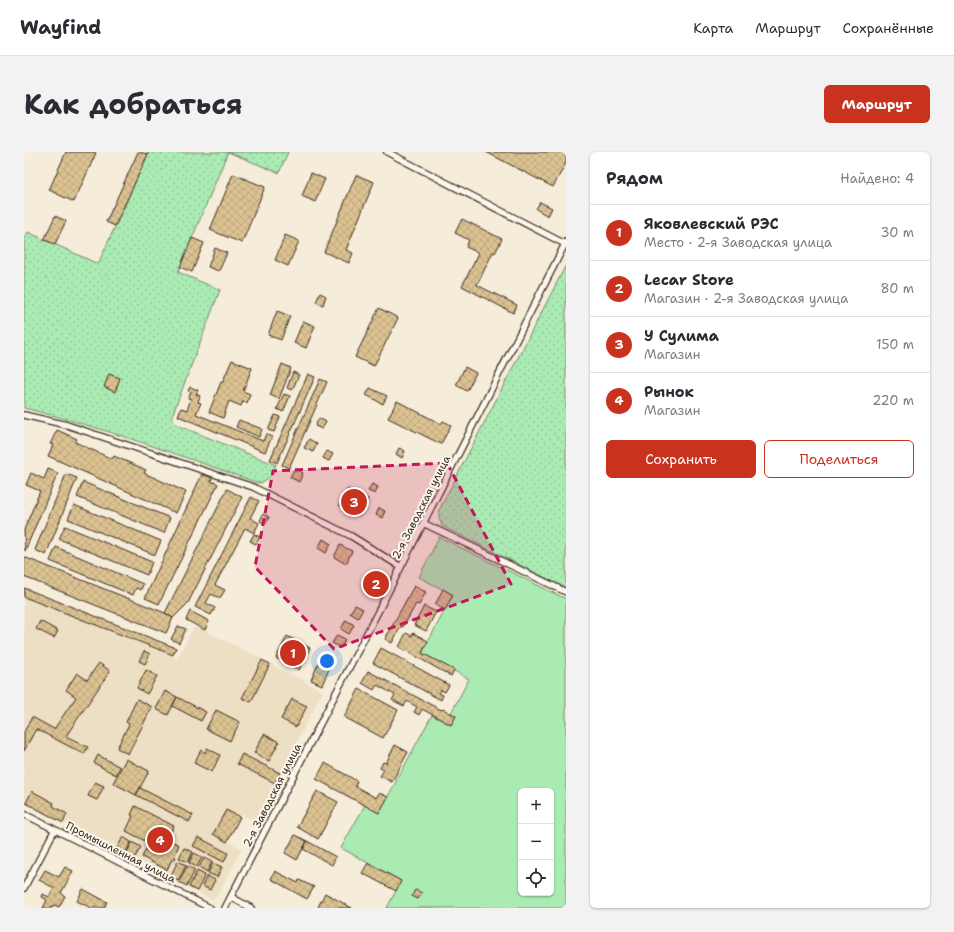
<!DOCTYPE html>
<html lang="ru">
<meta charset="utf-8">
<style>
body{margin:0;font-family:"Shantell Sans",sans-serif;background:#f2f2f3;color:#2b2b33}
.controls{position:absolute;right:12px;bottom:12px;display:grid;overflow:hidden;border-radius:6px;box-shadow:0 1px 3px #0004}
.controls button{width:36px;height:36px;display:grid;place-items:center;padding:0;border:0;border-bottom:1px solid #e1e1e2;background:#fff;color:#2b2b33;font:20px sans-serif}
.you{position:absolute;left:303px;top:509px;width:14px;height:14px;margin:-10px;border:3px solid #fff;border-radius:50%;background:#1a73e8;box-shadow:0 0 0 6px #1a73e833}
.badge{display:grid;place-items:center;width:26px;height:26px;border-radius:50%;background:#c8321e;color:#fff;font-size:13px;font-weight:700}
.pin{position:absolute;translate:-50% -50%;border:2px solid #fff;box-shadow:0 1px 4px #0006}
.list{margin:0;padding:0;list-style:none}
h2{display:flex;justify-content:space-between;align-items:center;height:52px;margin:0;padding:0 16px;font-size:17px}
h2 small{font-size:13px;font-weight:400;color:#7c7c81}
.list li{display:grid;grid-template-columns:26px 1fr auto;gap:12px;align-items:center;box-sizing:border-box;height:56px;padding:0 16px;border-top:1px solid #e1e1e2}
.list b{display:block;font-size:15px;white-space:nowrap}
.list p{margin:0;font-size:13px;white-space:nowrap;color:#7c7c81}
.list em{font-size:13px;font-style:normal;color:#7c7c81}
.actions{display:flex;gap:8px;padding:12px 16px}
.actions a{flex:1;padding:9px 0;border:1px solid #c8321e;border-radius:6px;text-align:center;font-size:14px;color:#c8321e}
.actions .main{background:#c8321e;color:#fff}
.icon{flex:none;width:22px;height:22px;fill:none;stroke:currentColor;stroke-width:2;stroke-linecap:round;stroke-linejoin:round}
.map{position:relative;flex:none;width:542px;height:756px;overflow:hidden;border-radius:6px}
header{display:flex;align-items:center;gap:24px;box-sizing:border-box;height:56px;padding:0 20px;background:#fff;border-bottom:1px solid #e1e1e2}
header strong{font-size:19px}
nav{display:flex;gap:22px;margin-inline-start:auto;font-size:14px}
.intro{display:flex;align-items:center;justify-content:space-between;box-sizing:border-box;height:96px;padding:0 24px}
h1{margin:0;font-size:28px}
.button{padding:10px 18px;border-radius:6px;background:#c8321e;color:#fff;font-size:14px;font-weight:700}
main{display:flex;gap:24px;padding:0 24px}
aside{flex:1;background:#fff;border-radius:6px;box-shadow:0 1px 3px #0004}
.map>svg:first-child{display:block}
.built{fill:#eddfc4}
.grass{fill:url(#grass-dots);stroke:#728a68}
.garden{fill:#aaeab3;stroke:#728a68;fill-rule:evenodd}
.building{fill:url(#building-cross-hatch);stroke:#3b2a1e}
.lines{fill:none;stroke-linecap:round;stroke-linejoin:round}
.minor-casing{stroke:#3b2a1e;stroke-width:8}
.minor{stroke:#fbf7ec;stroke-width:5.5}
.marked{fill:#c2185b;fill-opacity:0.2;stroke:#c2185b;stroke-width:3;stroke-dasharray:8 5;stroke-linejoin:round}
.labels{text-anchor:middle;stroke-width:4;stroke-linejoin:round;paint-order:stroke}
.street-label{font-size:11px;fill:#3b2a1e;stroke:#fbf7ec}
</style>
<header>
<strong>Wayfind</strong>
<nav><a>Карта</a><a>Маршрут</a><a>Сохранённые</a></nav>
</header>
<div class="intro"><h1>Как добраться</h1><a class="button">Маршрут</a></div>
<main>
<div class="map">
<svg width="542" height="756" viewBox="0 0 542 756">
<defs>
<pattern id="grass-dots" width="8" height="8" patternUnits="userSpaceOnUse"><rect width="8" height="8" fill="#aaeab3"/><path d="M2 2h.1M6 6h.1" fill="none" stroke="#93c99a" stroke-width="1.8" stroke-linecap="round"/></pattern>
<pattern id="building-cross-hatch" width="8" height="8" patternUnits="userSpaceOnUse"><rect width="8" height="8" fill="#dbc292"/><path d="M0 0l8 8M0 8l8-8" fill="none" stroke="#bda77d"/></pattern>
</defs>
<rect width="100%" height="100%" fill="#f5ecda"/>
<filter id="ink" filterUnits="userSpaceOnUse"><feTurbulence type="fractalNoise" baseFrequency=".025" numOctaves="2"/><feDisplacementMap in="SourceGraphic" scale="8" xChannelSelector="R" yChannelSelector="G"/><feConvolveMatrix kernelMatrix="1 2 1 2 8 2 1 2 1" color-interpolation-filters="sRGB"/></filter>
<g filter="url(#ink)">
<!-- built -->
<path class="built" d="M0 445 153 506 171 473 299 539 232 669 217 662 203 689 218 697 193 744 187 747 184 746 0 650Z"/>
<!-- grass -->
<path class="grass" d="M125 0H204L154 120 196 138 148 264 149 269 153 273 252 313 246 325 237 331 231 330C155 303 78 275 0 256V85L1 86 4 80 74 112Z
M204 0H264L255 21Z
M542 113V436L418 374 415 365V358Z"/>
<!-- garden -->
<path class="garden" d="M415 385 542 447V756H363L377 729 317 696 341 653 355 661 408 563 427 573 432 564 427 561 445 527 398 501 429 443 395 425ZM497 639H527V741H497Z"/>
<!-- building -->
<path class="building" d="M42 0H69L72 1 50 50 25 38Z
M114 0 124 2 91 74 82 70Z
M462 0H542V11L529 35Z
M287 21 301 27 291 50 278 44Z
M209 22 241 35 218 91 186 78Z
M332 23 350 30 322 98 329 101 325 111 300 100Z
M516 50 528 56 524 64 512 57Z
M31 64 42 69 31 92 20 88Z
M438 67 478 87 471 101 469 100 453 133 493 153 489 161 438 134 455 101 442 95 445 88 431 81Z
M261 83 275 89 264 114 251 108Z
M168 86 180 91 168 120 156 115Z
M191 96 203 101 195 119 184 115Z
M296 141 302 144 299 153 292 150Z
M355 156 374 166 350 214 331 205Z
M253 159 266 164 257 188 244 183Z
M279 169 291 174 282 196 270 191Z
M208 208 228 216 219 239 226 242 223 251 219 249 217 254 205 249 199 266 185 260 197 230 198 231Z
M258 212 267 216 255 247 246 243Z
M441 215 452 221 443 239 432 233Z
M269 220 275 223 268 238 263 236Z
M85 222 96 226 91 240 80 235Z
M284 222 291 225 253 311 246 308Z
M296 227 303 230 265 316 258 313Z
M166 235 174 238 172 242 176 244 174 250 177 251 172 262 239 289 242 282 248 285 241 300 154 264 157 256 163 258 167 247 164 246 167 240 164 239Z
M346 236 363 244 359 252 342 243Z
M260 242 266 244 259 260 253 257Z
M373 249 417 272 419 269 427 273 417 292 364 266Z
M251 263 256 265 250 280 244 278Z
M295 266 302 270 298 277 291 274Z
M215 268 238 277 235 285 212 275Z
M33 278 53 287 51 290 88 307 90 304 122 318 120 321 162 340 152 361 24 304 29 293 26 292Z
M285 287 293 292 289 300 280 296Z
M375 296 381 299 378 306 372 302Z
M303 299 309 302 305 309 299 306Z
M271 316 279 321 275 330 266 325Z
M24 317 34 321 1 399 0 378 16 339 2 333 7 321 20 327Z
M42 322 53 326 22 403 11 398Z
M178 322 188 326 187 329 194 332 135 452 121 446Z
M59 330 146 366 140 381 53 345Z
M348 332 354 335 351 342 344 339Z
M203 337 218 345 164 451 149 466 141 461Z
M324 337 344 347 336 363 315 353Z
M227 345 235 349 226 366 235 371 230 381 221 376 191 433 201 438 196 446 187 442 182 451 191 456 187 463 171 455Z
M50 353 137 389 131 403 44 367Z
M355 356 361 359 358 366 352 363Z
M239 362 245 365 242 372 236 369Z
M41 374 128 410 123 423 35 387Z
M230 382 236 385 232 392 226 389Z
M299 387 307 392 302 401 294 396Z
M316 393 328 399 322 412 310 405Z
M32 395 119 432 117 438 112 436 109 443 26 409Z
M0 405 141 461 149 466 142 481 0 425Z
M346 426 354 431 350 440 341 435Z
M390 434 402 440 395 453 392 452 379 475 377 474 368 491 361 487Z
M0 436 152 496 149 503 0 445Z
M419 437 429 443 421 458 411 453Z
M331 453 339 457 334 466 326 461Z
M400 454 412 460 402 479 390 473Z
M166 459 185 469 181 478 162 468Z
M322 468 330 473 325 482 317 477Z
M16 469 34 479 30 486 12 477Z
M154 474 162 477 155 491 147 487Z
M382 481 388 484 389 481 404 489 398 501 430 518 427 524 375 495Z
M313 483 321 487 317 496 308 491Z
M263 484 286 496 275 518 252 506Z
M357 496 425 533 421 540 417 538 415 541 419 543 417 548 349 511Z
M120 499 126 502 121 512 115 509Z
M238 508 246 512 227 550 218 546Z
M295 510 306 515 298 533 287 528Z
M75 511 86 519 42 584 64 595 60 602 12 577 0 599V580L8 565 30 577 52 545 42 538 53 521 63 528Z
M122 518 133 524 123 542 113 536Z
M344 519 413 556 418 558 419 557 432 564 427 573 398 557 395 563 390 560 393 555 383 549 380 554 368 548 371 543 353 533 350 538 338 531Z
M335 537 374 558 359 586 320 565Z
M141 539 153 545 144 563 132 557Z
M153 545 182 560 177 569 148 554Z
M113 547 128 555 104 602 93 596 105 572 102 570Z
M268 547 283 554 272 575 257 567Z
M192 558 216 570 206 589 182 577Z
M240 582 255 590 245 609 230 601Z
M371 593 384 600 368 630 356 624 360 618 356 616 359 610 362 611Z
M183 596 196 603 188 620 170 611 177 598 181 601Z
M218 602 256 621 251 631 213 612Z
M74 603 96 615 92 623 70 611Z
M102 607 125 619 112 643 89 631Z
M301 611 333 629 331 634 352 646 355 641 364 645 355 661 292 627Z
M71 630 80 634 73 648 64 644Z
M116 636 169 663 165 670 112 643Z
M8 639 30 651 29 654 43 662 39 671 2 651Z
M293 639 314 650 294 687 273 675Z
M111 654 150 674 143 687 155 693 150 704 152 705 150 708 148 707 143 718 118 705 123 695 121 694 123 690 102 679 109 664 107 663Z
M202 658 216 665 203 690 189 682Z
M271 683 283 689 273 708 261 701Z
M99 685 107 690 101 702 92 698Z
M174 685 204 701 200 710 169 694Z
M283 689 312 705 308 713 279 697Z
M108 690 117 695 110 707 102 703Z
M160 696 169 700 164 710 155 706Z
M170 701 178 705 173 715 165 711Z
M180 706 188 710 183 720 175 715Z
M154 709 162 713 154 729 146 725Z
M189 711 198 715 193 725 184 721Z
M344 711 377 729 372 739 338 721Z
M163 714 171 718 163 734 155 730Z
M41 715 49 719 37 741 41 744 35 755 30 753 28 756H19L23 748 18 745 19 742 25 745 30 736 15 728 21 718 35 725Z
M173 719 181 723 173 739 165 735Z
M251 719 274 731 275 728 290 735 283 747 247 727Z
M183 724 191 728 186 738 178 734Z
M59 737 83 750 80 756H67L53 749Z
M391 738 398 741 394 747 388 744Z
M301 741 328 756H296L294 755Z"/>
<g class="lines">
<!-- minor casing -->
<g class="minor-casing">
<path id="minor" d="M363 0 541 92
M0 263 43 273 229 335 327 384 377 415
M399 371 542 440
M0 662 186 756
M0 736 30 679
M207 745 227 756
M201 756 377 415 542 90"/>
</g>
<!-- minor -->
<use href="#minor" class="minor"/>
</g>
</g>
<!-- marked area -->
<path class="marked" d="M423 311 487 432 310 497 231 415 249 319Z"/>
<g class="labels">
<!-- street labels -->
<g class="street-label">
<text transform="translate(397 355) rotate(-63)" y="4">2-я Заводская улица</text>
<text transform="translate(248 643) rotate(-63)" y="4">2-я Заводская улица</text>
<text transform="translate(97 700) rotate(27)" y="4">Промышленная улица</text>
</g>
</g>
</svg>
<div class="controls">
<button>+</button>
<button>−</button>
<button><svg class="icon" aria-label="locate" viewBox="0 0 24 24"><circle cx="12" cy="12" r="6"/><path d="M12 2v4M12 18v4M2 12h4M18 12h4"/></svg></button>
</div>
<div class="you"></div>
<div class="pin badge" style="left:269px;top:501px">1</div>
<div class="pin badge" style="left:352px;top:432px">2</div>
<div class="pin badge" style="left:330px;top:350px">3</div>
<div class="pin badge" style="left:136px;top:688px">4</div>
</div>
<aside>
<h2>Рядом<small>Найдено: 4</small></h2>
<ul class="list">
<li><span class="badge">1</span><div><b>Яковлевский РЭС</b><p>Место · 2-я Заводская улица</p></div><em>30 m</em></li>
<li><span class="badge">2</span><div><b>Lecar Store</b><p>Магазин · 2-я Заводская улица</p></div><em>80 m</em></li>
<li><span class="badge">3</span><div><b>У Сулима</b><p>Магазин</p></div><em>150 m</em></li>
<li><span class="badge">4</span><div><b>Рынок</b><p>Магазин</p></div><em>220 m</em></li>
</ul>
<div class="actions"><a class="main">Сохранить</a><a>Поделиться</a></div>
</aside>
</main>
